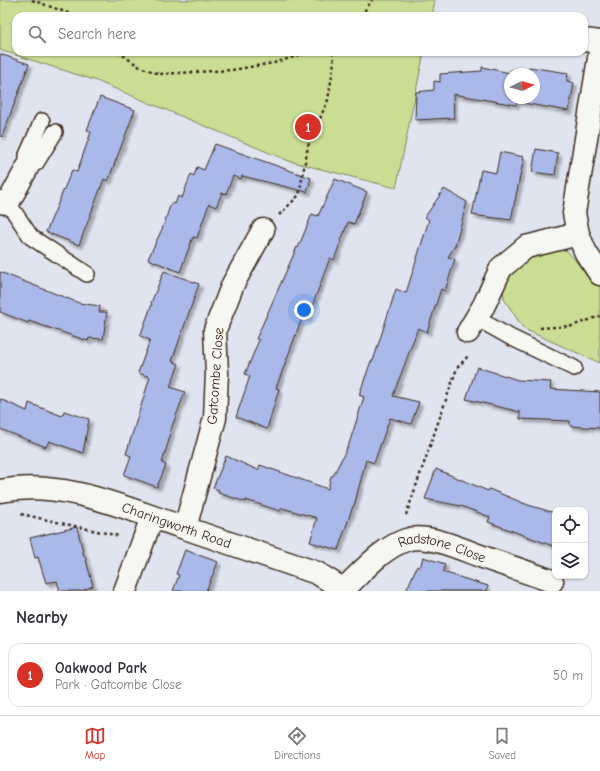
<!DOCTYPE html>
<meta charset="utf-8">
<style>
body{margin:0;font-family:"Comic Neue",sans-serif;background:#f2f2f3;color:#2b2b33}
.controls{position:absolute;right:12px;bottom:12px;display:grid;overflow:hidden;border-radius:8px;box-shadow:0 1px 3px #0004}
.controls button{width:36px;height:36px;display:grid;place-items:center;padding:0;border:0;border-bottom:1px solid #e1e1e2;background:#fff;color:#2b2b33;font:20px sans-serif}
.compass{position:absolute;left:504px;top:68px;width:36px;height:36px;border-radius:50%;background:#fff;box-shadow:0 1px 3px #0004;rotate:85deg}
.you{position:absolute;left:304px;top:310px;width:14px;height:14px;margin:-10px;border:3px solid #fff;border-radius:50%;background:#1a73e8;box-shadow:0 0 0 6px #1a73e833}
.badge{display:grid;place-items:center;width:26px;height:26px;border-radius:50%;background:#d93025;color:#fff;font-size:13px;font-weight:700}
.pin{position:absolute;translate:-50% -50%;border:2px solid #fff;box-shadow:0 1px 4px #0006}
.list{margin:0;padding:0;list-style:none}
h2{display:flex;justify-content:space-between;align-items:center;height:52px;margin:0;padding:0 16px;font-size:17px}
h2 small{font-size:13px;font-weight:400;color:#7c7c81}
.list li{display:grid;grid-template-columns:26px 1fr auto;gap:12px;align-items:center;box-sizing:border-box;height:64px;margin:0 8px 8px;padding:0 8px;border:1px solid #e1e1e2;border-radius:12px}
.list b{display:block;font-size:15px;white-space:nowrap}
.list p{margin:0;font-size:13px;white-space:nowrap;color:#7c7c81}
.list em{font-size:13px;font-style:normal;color:#7c7c81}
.icon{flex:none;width:22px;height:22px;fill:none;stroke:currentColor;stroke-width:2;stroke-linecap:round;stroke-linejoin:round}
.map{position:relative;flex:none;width:600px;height:591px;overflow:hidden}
.search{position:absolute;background:#fff;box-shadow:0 1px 3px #0004;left:12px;right:12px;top:12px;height:44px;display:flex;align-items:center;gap:10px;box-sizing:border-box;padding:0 14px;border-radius:12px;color:#7c7c81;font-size:15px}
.sheet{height:124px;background:#fff}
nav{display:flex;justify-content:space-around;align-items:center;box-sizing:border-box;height:56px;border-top:1px solid #e1e1e2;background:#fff;font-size:11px;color:#7c7c81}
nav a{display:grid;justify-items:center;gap:2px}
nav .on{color:#d93025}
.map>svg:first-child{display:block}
.green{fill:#cade93;stroke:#828458}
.building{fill:#aab9e9;stroke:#3b2a1e;filter:url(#shadow)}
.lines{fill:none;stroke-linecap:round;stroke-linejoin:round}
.lane-casing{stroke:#3b2a1e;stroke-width:18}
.street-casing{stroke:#3b2a1e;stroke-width:25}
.path{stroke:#3b2a1e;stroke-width:2.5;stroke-dasharray:3 3;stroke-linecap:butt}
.lane{stroke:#f6f6f2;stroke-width:15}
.street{stroke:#f6f6f2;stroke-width:22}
.labels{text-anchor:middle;stroke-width:4;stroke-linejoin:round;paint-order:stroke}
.street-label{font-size:14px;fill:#3b2a1e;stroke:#f6f6f2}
</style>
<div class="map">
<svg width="600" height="591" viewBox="0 0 600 591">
<defs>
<filter id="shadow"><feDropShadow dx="3.5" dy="3.5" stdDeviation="1" flood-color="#0004"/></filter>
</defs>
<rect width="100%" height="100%" fill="#dfe4ef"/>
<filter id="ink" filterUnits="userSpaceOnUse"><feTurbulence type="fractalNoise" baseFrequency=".025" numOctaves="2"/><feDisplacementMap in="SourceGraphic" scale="8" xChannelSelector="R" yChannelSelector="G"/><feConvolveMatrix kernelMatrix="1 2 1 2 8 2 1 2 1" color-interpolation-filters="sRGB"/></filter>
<g filter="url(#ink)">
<!-- green -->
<path class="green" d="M0 0H435L432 16H16V52H424L396 188 289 161 94 80 0 50Z
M560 248C562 249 566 250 568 252 581 264 582 276 600 285V363L524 329 504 299 503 286 508 272 523 261 542 251Z"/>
<!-- building -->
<path class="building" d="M0 54 29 64 2 137 0 136Z
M482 67 510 73 511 70 524 74H510V98H534V74H528L529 67 568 73 567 81 574 83 569 111 517 102 516 105 453 94 454 118 415 120 416 92 434 90V81L440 82V74L482 71Z
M100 97 135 110 108 181 104 179 79 245 46 232 72 170 77 172 91 132 87 130Z
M215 144 311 178 307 192 242 176 241 179 233 176 226 194 222 193 216 207 209 204 197 238 193 237 180 272 148 259 163 227 171 203 175 204 178 196 182 198 191 174 194 176 197 167 204 170Z
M536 149 558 153 555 175 532 172Z
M500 152 524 157 511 220 472 215 481 170 496 173Z
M335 179 367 192 354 224 348 222 334 260 330 258 307 320 302 318 276 388 279 389 267 429 236 417 250 376 245 374 259 340 256 339 297 247 298 248 312 214 318 216Z
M444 189 467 202 455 246 448 257 455 259 445 291 441 289 427 332 418 328 393 396 419 402 411 424 390 418 374 463 366 460 354 506H353L338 550 310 542 317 518 282 508 280 511 246 500V502L218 493 219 490 213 488 226 456 258 470 260 465 328 489 331 476H333L349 444 364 397 359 395 371 361H373L396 289 406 293 429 220 425 217Z
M164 271 199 284 172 361 179 364 170 387 185 392 170 432 171 433 162 463 166 465 157 487 124 475 131 456 126 454 150 377 138 373 150 340 140 336 152 304 151 303Z
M0 272 79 303 100 306 99 312H107L103 339 89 338 88 341 29 321 28 323 0 312Z
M477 367 518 380 551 382 550 389 600 392V428L570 426V421L520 419V412L466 399Z
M0 399 27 411 29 403 62 416 64 411 89 419 83 453 49 441 46 447 0 429Z
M436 469 488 491 489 489 528 505 555 513V541L553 546 488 522 490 517 461 506 425 499Z
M77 527 84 556H85L93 586 81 591H60L57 581 46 583 38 557 35 558 30 538Z
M185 550 218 562 206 591H173L179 575 176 574Z
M423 557 445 564 443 572 488 586 487 591H406L417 566 420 568Z"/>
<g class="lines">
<!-- lane casing -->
<g class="lane-casing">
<path id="lane" d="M42 121 27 155V168L36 163 55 132
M8 203 31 237 87 274
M476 318 510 337 574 368"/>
</g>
<!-- street casing -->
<g class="street-casing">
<g id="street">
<path d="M584 40 600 42"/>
<path d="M600 52 574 213 578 234 586 253 600 274"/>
<path d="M0 202 8 203 27 168"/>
<path d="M468 332 484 305 501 268 526 247 578 234"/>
<path id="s1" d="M0 491C61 479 122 507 179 526 225 542 271 557 317 573L346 591"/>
<path d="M185 528 215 418 217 373 215 330 233 284 263 230"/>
<path id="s2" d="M344 589C362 572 382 548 406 540 429 532 469 553 491 560 512 567 532 574 552 581"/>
<path d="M125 591 152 517"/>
</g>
</g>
<!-- path -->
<path class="path" d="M32 0 68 13 73 16
M361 16 372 0
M118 52 140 67 160 74 232 70 274 63 310 52
M279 215 299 195 308 146 328 100 334 62 333 52
M540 328 572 326 600 316
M21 514 119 536
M406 515 457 368 469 355"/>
<!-- lane -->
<use href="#lane" class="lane"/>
<!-- street -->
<use href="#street" class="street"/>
</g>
</g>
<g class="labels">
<!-- street labels -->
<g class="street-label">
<text transform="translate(215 376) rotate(-86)" y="5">Gatcombe Close</text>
<text dy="5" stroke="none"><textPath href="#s1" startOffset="182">Charingworth Road</textPath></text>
<text dy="5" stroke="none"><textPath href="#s2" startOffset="117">Radstone Close</textPath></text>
</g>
</g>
</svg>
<div class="controls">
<button><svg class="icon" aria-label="locate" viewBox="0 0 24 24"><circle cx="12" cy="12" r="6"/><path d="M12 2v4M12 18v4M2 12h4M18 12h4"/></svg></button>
<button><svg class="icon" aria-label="layers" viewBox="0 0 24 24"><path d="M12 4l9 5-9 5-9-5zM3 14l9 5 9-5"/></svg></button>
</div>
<svg class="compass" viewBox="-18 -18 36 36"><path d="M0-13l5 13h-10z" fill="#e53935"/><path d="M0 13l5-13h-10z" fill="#7c7c81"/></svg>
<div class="you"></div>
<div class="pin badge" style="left:308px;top:127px">1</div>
<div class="search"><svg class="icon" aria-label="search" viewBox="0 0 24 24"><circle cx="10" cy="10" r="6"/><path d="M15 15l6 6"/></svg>Search here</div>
</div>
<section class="sheet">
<h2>Nearby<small></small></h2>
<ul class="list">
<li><span class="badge">1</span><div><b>Oakwood Park</b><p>Park · Gatcombe Close</p></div><em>50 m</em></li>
</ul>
</section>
<nav>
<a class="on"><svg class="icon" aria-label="map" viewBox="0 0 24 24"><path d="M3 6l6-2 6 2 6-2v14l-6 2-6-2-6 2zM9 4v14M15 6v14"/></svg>Map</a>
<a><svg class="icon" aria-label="directions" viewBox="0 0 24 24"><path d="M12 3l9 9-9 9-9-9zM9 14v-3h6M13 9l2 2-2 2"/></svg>Directions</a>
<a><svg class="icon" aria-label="saved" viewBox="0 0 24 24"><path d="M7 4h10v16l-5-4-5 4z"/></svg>Saved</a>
</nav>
